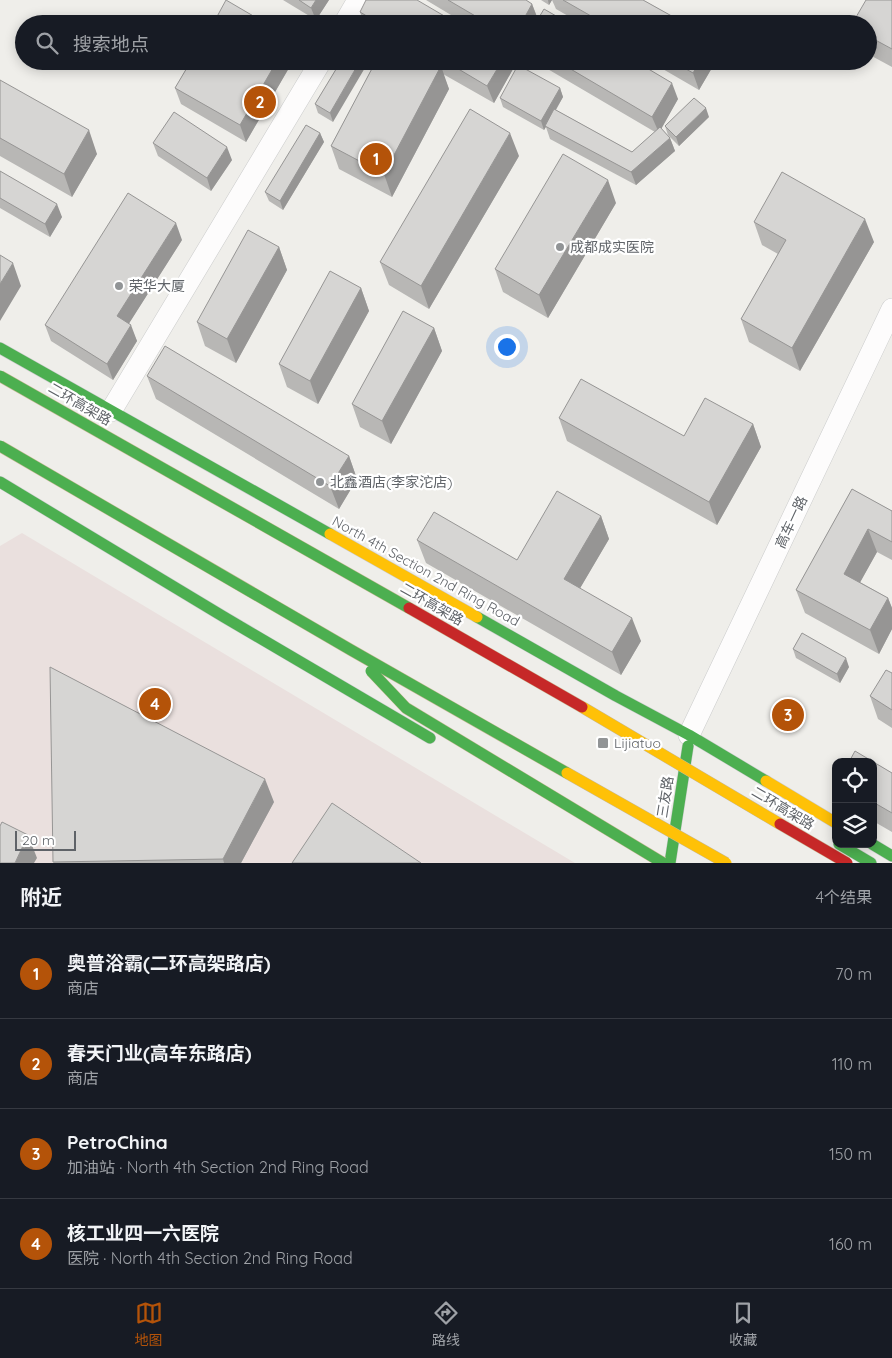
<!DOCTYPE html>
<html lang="zh">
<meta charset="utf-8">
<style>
body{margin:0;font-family:Quicksand,"Noto Sans SC",sans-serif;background:#242831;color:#f1f3f6}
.controls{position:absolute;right:15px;bottom:15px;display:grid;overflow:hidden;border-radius:10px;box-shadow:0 2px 12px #0003}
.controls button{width:45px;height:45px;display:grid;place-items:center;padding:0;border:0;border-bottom:1px solid #363941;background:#171b24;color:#f1f3f6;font:25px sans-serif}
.scale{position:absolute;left:15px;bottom:12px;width:61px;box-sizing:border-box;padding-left:5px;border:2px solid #5f6368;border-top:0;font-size:14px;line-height:18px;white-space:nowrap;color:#5f6368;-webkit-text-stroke:4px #fff;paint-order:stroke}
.you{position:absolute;left:506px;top:346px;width:18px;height:18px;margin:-12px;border:4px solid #fff;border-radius:50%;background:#1a73e8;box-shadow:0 0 0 8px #1a73e833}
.badge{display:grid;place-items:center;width:32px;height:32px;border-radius:50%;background:#b45309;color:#fff;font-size:16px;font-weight:700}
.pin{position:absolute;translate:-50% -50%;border:2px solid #fff;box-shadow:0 1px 5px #0006}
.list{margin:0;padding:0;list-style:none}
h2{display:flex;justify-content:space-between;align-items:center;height:65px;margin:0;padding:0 20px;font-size:21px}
h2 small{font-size:16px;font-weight:400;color:#9ea1a6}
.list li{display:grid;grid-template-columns:32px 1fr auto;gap:15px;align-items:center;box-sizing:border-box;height:90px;padding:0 20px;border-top:1px solid #363941}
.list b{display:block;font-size:19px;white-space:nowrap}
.list p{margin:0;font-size:16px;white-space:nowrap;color:#9ea1a6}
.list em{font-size:16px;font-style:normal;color:#9ea1a6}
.icon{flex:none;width:28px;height:28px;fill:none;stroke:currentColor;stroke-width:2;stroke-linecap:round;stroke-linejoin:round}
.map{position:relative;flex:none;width:892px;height:863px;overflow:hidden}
.search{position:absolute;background:#171b24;box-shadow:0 2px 12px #0003;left:15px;right:15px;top:15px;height:55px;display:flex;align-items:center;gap:12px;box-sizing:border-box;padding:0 18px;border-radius:28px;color:#9ea1a6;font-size:19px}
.sheet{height:425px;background:#171b24}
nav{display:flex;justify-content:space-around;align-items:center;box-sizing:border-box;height:70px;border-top:1px solid #363941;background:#171b24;font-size:14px;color:#9ea1a6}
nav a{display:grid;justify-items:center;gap:2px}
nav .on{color:#b45309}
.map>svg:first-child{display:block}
.medical{fill:#eae0de}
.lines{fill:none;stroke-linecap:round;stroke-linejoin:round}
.street-casing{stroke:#cbcccc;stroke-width:22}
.fast-casing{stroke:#cacacb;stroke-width:12}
.slow-casing{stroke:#cacacb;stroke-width:12}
.street{stroke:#fdfcfc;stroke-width:21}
.fast{stroke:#4caf50;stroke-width:11}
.slow{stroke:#ffc107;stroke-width:11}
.fast-bridge-casing{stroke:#c8b996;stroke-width:12;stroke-linecap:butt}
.slow-bridge-casing{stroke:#c8b996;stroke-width:12;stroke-linecap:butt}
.jam-bridge-casing{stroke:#c8b996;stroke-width:12;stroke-linecap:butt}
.fast-bridge{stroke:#4caf50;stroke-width:11}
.slow-bridge{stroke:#ffc107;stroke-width:11}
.jam-bridge{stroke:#c62828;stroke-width:11}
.wall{fill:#b8b7b5}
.shaded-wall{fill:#969594}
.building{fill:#d6d5d3;stroke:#969594}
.poi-dot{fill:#919496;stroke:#fff;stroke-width:2}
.labels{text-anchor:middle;stroke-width:4.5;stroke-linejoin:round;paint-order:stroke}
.poi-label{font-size:14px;fill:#5f6368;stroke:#fff;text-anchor:start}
.street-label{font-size:14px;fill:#5f6368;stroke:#fff}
</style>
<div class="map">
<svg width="892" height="863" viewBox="0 0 892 863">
<rect width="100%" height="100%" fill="#efeeea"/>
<!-- medical -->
<path class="medical" d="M22 533 575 863H0V546Z"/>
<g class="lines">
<!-- street casing -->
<g class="street-casing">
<path id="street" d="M344 24 358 0
M111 411 321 61
M689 735 892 309"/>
</g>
<!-- fast casing -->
<g class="fast-casing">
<path id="fast" d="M0 348 330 534
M0 482 224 617 430 738
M477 617 616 696 689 735 766 781
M839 844 871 863
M872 844 892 856
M670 863 688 746"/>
</g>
<!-- slow casing -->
<g class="slow-casing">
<path id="slow" d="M330 534 477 617
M766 781 836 823"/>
</g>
<!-- street -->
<use href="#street" class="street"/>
<!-- fast -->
<use href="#fast" class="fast"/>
<!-- slow -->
<use href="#slow" class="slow"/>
<!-- fast-bridge casing -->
<g class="fast-bridge-casing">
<path id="fast-bridge" d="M0 376 409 608
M0 446 351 650 567 773
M371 671 406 708 663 863"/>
</g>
<!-- slow-bridge casing -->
<g class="slow-bridge-casing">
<path id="slow-bridge" d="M582 707 780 824
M567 773 726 863"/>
</g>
<!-- jam-bridge casing -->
<g class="jam-bridge-casing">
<path id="jam-bridge" d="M409 608 582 707
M780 824 847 863"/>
</g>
<!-- fast-bridge -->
<use href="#fast-bridge" class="fast-bridge"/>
<!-- slow-bridge -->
<use href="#slow-bridge" class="slow-bridge"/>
<!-- jam-bridge -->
<use href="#jam-bridge" class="jam-bridge"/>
</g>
<!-- wall -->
<path class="wall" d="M283 0H329L316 20Z
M426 0H526L532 4 538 19 570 24H466Z
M541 0H552L549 5Z
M552 0H643L686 24H582L556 9Z
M892 0V67L868 54V24Z
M360 12 458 24H364Z
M191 61H293L246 142 181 104 175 88Z
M341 61 333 122 318 113 315 104Z
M376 61H510L513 69 494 103 443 74 449 89 392 197 339 169 331 146Z
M534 61H635L678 99 661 128 670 138 675 151 636 185 550 139 546 127 544 130 503 107 500 98 560 88 563 97 556 110 632 152 655 132Z
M649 61H716L699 90Z
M0 80 97 154 72 197 0 156Z
M709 117 679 146 668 135 665 126Z
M320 133 324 142 283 210 269 201 265 192Z
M153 143 232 160 211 191 158 156Z
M519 156 429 309 389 285 380 262Z
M0 171 62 217 50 237 0 208Z
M616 203 548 318 503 292 495 269Z
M754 222 874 242 800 371 749 342 741 319 778 254 762 245Z
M182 240 129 323 137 341 113 380 51 341 45 325Z
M279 247 287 270 236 363 205 346 197 322Z
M361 288 369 311 318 404 287 387 279 364Z
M434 328 442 351 391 444 360 427 352 404Z
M147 376 349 456 357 479 339 509 156 399Z
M559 418 684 436 753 424 761 447 717 525 567 441Z
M852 489 892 511V560L877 552 860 582 888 598 892 608V629L879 654 805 613 796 590Z
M601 516 609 539 580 588 641 641 621 675 426 563 417 540 517 560Z
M793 649 849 667 840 683 796 658Z
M892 673V728L878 719 870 696Z
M873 762 892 773V832L873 821Z
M274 802 241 863H54L53 862Z"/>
<!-- shaded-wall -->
<path class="shaded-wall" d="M316 0H329L316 20 311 8Z
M548 0H552L549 5Z
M532 4 538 20 536 24H521Z
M277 61H293L246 142 240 125Z
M360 61H369L333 122 330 113Z
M502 61H510L513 69 494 103 487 86Z
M700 61H716L699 90 693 73Z
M441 66 449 89 392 197 384 174Z
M672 83 678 99 659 133 652 117Z
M560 88 563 97 544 130 541 121Z
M706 108 709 117 679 146 676 137Z
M89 130 97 154 72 197 64 174Z
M320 133 324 142 283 210 280 201Z
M510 133 519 156 429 309 421 286Z
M670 138 675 151 636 185 631 172Z
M227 147 232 160 211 191 207 178Z
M608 180 616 203 548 318 539 295Z
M57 204 62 217 50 237 45 224Z
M865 219 874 242 800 371 792 348Z
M176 223 182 240 123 333 117 316Z
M279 247 287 270 236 363 227 339Z
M13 263 21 286 0 321V284Z
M361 288 369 311 318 404 310 381Z
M131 325 137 341 113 380 107 364Z
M434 328 442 351 391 444 382 421Z
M753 424 761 447 717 525 709 502Z
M349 456 357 479 339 509 330 486Z
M601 516 609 539 572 602 564 579Z
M868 529 877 552 852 597 844 574Z
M888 598 892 608V629L879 654 870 630Z
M632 618 641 641 621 675 612 652Z
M846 658 849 667 840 683 837 674Z
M265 779 274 802 241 863H224L223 859Z
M28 835 37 858 34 863H15Z"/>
<!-- building -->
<path class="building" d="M226 0 267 24H213Z
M299 0H316L311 8Z
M366 0H417L458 24H380L360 12Z
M448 0H526L532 4 521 24H489Z
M563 0H643L686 24H605Z
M866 0H892V49L868 36V24H852Z
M544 9 570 24H535Z
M191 61H277L240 125 175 88Z
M341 61H360L330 113 315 104Z
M376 61H431L441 66 384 174 331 146Z
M445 61H502L487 86Z
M557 61H635L672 83 652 117Z
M672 61H700L693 73Z
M518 65 560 88 541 121 500 98Z
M0 80 89 130 64 174 0 138Z
M694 98 706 108 676 137 665 126Z
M470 109 510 133 421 286 380 262Z
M554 109 632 152 660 127 670 138 631 172 545 126Z
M174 112 227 147 207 178 153 143Z
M306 125 320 133 280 201 265 192Z
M563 154 608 180 539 295 495 269Z
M0 171 57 204 45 224 0 198Z
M782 172 865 219 792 348 741 319 786 240 754 222Z
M128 193 176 223 117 316 131 325 107 364 45 325Z
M248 230 279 247 227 339 197 322Z
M0 255 13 263 0 284Z
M330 271 361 288 310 381 279 364Z
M403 311 434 328 382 421 352 404Z
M165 346 349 456 330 486 147 376Z
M581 379 684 436 705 398 753 424 709 502 559 418Z
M852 489 892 511V542L868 529 844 574 888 598 870 630 796 590Z
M557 491 601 516 564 579 632 618 612 652 417 540 434 512 517 560Z
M802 633 846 658 837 674 793 649Z
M50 667 265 779 223 859 53 862Z
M886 670 892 673V710L870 696Z
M855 751 892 773V813L873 802V762H849Z
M332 803 421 863H292Z
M2 822 28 835 15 863H0V826Z"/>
<!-- markers -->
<g class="poi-dot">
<circle cx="560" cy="247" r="5"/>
<circle cx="119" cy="286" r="5"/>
<circle cx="320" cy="482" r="5"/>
<rect x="597" y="737" width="12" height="12" rx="2.5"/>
</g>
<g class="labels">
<!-- poi labels -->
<g class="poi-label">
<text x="570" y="252">成都成实医院</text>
<text x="129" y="291">荣华大厦</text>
<text x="330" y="487">北鑫酒店(李家沱店)</text>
<text x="614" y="748">Lijiatuo</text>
</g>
<!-- street labels -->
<g class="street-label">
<text transform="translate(80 404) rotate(30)" y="5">二环高架路</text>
<text transform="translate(791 522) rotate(-65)" y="5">高车一路</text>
<text transform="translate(426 571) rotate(29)" y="5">North 4th Section 2nd Ring Road</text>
<text transform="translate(432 604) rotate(30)" y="5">二环高架路</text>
<text transform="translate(665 797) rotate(-81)" y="5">三友路</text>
<text transform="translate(783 808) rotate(31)" y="5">二环高架路</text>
</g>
</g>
</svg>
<div class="controls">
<button><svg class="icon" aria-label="locate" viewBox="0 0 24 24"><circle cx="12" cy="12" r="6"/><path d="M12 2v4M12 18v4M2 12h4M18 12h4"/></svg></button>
<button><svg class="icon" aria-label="layers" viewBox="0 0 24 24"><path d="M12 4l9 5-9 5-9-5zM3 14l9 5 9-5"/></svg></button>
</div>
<div class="scale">20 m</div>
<div class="you"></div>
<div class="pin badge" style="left:376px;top:159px">1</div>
<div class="pin badge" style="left:260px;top:102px">2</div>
<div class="pin badge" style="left:788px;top:715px">3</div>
<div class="pin badge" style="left:155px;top:704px">4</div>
<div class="search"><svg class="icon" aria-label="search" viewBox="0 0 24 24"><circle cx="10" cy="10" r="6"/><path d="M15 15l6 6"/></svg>搜索地点</div>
</div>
<section class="sheet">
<h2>附近<small>4个结果</small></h2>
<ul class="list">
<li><span class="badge">1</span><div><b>奥普浴霸(二环高架路店)</b><p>商店</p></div><em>70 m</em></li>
<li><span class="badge">2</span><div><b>春天门业(高车东路店)</b><p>商店</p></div><em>110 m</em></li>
<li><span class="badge">3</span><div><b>PetroChina</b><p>加油站 · North 4th Section 2nd Ring Road</p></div><em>150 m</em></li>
<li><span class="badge">4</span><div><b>核工业四一六医院</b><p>医院 · North 4th Section 2nd Ring Road</p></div><em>160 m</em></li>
</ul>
</section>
<nav>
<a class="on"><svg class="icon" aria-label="map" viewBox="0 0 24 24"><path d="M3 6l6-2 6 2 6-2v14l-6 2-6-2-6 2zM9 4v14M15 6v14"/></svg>地图</a>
<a><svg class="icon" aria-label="directions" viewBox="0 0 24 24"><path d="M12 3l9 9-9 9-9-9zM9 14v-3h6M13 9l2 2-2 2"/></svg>路线</a>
<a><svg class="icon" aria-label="saved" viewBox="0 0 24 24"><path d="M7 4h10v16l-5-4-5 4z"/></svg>收藏</a>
</nav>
